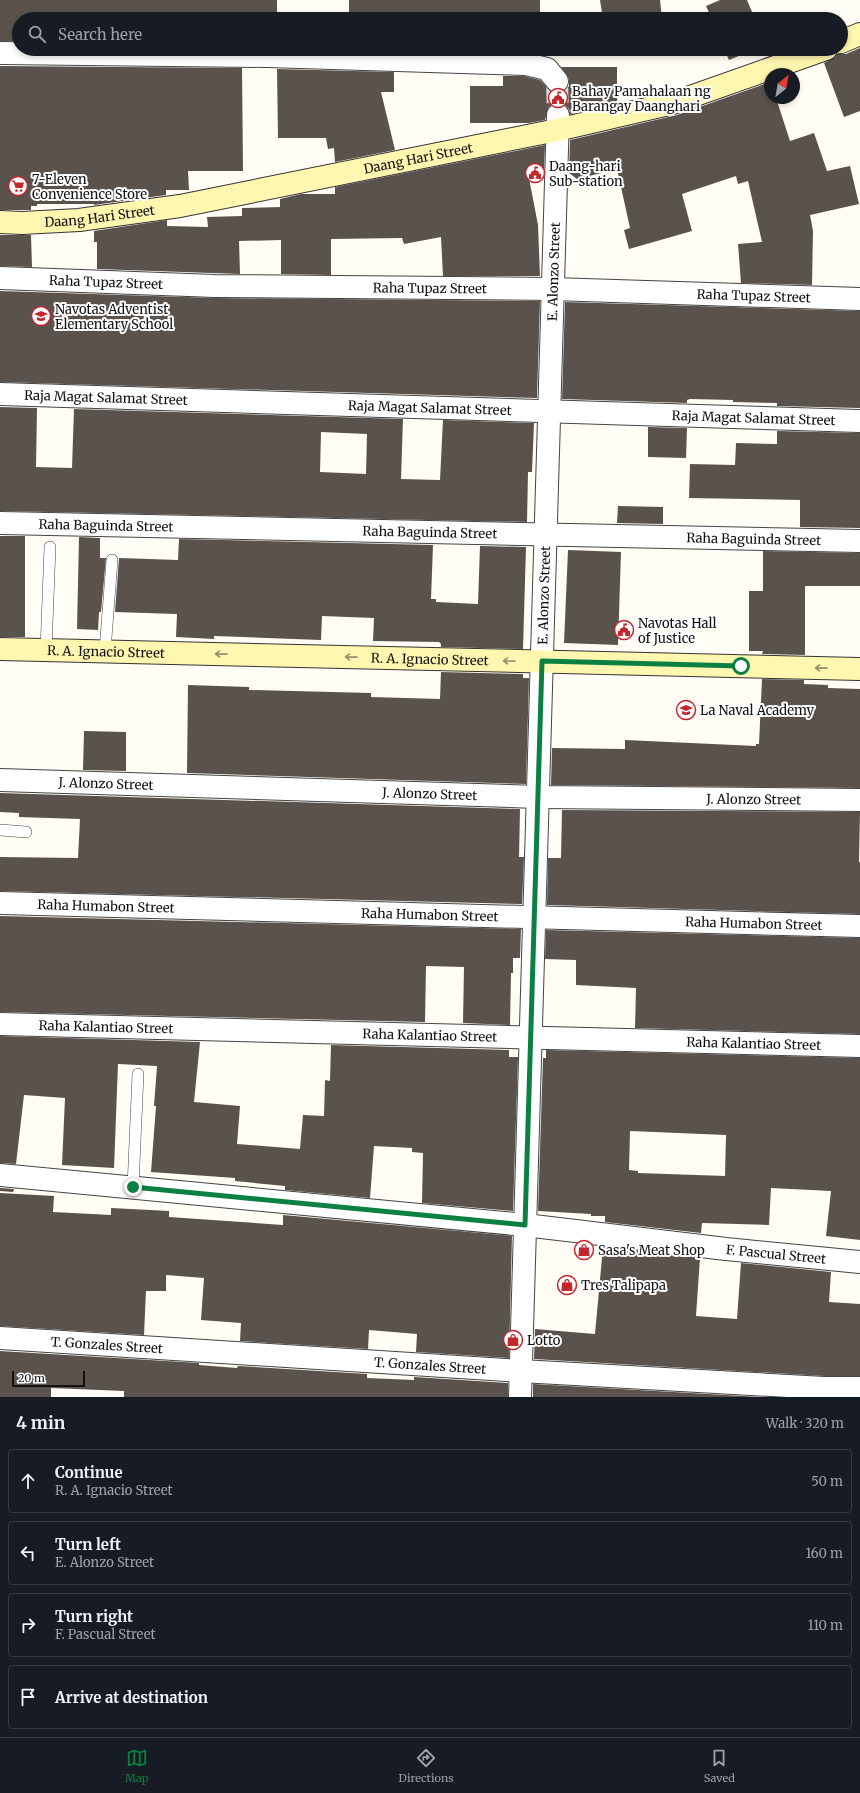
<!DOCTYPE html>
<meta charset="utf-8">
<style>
body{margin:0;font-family:Merriweather,serif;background:#20242c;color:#f1f3f6}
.compass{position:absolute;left:764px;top:68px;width:36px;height:36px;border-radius:50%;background:#171b24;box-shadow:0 2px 6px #0003;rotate:31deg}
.scale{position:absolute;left:12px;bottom:10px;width:73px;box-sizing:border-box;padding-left:4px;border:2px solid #111;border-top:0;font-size:11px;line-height:14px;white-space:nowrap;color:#111;-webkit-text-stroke:3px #fff;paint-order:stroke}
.stop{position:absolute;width:12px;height:12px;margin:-9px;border:3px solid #0b8043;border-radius:50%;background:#fff}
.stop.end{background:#0b8043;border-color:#fff;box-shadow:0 1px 4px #0008}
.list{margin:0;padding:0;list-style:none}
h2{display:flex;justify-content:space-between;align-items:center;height:52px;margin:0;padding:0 16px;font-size:17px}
h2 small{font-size:13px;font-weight:400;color:#9ea1a6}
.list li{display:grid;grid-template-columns:26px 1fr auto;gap:12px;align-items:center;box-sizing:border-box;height:64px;margin:0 8px 8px;padding:0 8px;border:1px solid #363941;border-radius:4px}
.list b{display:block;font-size:15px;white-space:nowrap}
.list p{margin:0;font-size:13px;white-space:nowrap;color:#9ea1a6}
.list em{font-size:13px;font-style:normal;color:#9ea1a6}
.icon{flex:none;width:22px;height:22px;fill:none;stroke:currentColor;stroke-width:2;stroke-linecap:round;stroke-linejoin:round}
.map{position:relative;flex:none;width:860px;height:1397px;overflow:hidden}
.search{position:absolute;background:#171b24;box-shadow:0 2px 6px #0003;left:12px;right:12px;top:12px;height:44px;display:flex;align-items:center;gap:10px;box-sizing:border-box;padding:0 14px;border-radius:22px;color:#9ea1a6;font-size:15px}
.sheet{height:340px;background:#171b24}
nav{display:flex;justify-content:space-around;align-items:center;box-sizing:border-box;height:56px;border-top:1px solid #363941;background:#171b24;font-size:11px;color:#9ea1a6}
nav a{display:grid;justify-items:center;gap:2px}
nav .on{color:#0b8043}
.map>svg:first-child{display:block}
.building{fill:#5a524d;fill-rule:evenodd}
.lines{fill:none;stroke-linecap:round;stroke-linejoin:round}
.street-tunnel{stroke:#dbdad3;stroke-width:22;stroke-dasharray:22 11;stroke-linecap:butt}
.lane-casing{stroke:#444;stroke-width:12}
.street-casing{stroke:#444;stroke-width:24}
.secondary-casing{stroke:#333;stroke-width:24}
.lane{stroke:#fff;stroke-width:11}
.street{stroke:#fff;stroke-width:22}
.secondary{stroke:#fff6b0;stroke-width:22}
.oneway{stroke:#948f68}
.route{stroke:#0b8043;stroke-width:5}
.labels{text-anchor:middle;stroke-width:4;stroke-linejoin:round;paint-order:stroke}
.poi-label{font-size:13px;fill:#111;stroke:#fff;text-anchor:start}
.street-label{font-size:13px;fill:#111;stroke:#fff}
</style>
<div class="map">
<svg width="860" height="1397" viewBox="0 0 860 1397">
<rect width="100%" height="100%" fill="#fffdf5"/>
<!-- building -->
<path class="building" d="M0 0H277V19H19V41H0Z
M349 0H540V19H349Z
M600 0H660L662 19H603Z
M720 0H747L755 19H712L706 6Z
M860 48V111L844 117 824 63 835 57 837 54H846Z
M503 49H540V55L527 52 503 51Z
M724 49H756L729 60Z
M0 66 242 68 243 171H188L189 190H166V195L94 205V204H37V206H31V210H0Z
M561 67H617V103L570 114 569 109 565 105 558 103 552 104 548 108 545 120 529 123H470V86H503V76H524L540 80 552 93H560L565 91 569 86V79Z
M277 69 394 72V92H381L395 150 335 162 334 148 328 149 326 138H278Z
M770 82V98H776L790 141 814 133 827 171 850 166 859 204 810 215 813 231 812 285 741 283 738 244 762 242 748 181 738 184 736 176 682 194 692 231 629 249 624 230 630 228 617 169 577 179 569 173 570 140 677 115Z
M545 145 544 169 528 173 538 225 540 276H443L441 237 404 244 402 238 331 239V275L281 274V240L239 241 240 274 97 269V242H94V231L167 220V226L208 227 207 217 242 216V208L280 207V199L301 194H335V187Z
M0 235H31L32 267 0 266Z
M0 291 215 298 540 301 537 398 0 382Z
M565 302 860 311V408L777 406V403L733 402V400L690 399 687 400V403L562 399Z
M0 407 37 408 36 467 72 468 74 409 403 419 401 479 440 480 443 420 534 423 532 472H528L527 522 0 511ZM321 432 367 434 366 474 320 472Z
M648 427 687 428 686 458 648 457Z
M777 431 860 433V528L800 527V500L689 498 690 464 735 465 736 443 777 444Z
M618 506 663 507V524L617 523Z
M0 536H25V637H0Z
M79 537 100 538V558H106L101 612H99L98 630 77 629Z
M179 539 433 545 431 599H436V602L478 604 480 546 526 547 523 649 441 647V644L439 642 373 641 374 618 322 616 321 640 214 636V639L176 637 177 614 115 612 119 558 178 560Z
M568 550 621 552 618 645 564 643Z
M763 551 860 553V586H805V655L762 654 763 651H749V591H763Z
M441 672 523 674V678H529L526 784 187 773 188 685 249 687V690L371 693V697L440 699Z
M762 679 804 680V684L828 685V688L860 689V788L551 785 552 748 625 749V740L756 746V744H759Z
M84 731 126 732V771L83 770Z
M0 793 520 809 519 857H524L522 904 0 891V857L78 858 80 819 19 817V813L0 812Z
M562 810 860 812 859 862H860V914L547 905 548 858H561Z
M0 916 521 929 520 958H513V973H511L510 1025 463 1023 464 967 426 966 425 1022 0 1012Z
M546 930 860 938V1034L635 1028 636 988 576 985V960L545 959Z
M0 1036 200 1042 194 1102 240 1106 237 1144 300 1149 303 1115 324 1116 325 1080 330 1081 331 1045 509 1050V1057H518L513 1211 422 1203 423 1153 412 1152V1148L374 1146 370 1198 285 1190V1186L235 1181V1178L151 1172 156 1106H154L157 1066 118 1064 114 1168 62 1165 65 1098 24 1095 16 1164 0 1163Z
M546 1050 860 1058V1240L826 1236 831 1191 771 1188 769 1225 702 1223 701 1233 605 1222V1216H591V1214L538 1211 543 1058H546ZM630 1131 726 1135 725 1176 638 1173V1171L629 1170Z
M0 1188 14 1189 13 1192 0 1191Z
M0 1193 54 1196 53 1212 111 1215V1208L150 1210 169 1211V1217L283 1225V1215L512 1236 509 1358 416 1352 417 1334 369 1330 368 1349 240 1341 241 1323 201 1320 204 1278 166 1275V1291H146L144 1335 0 1326Z
M603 1247 700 1258 696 1316 737 1319 741 1263 831 1272 829 1302 860 1304V1376H824L534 1359 535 1329 595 1334Z
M0 1351 199 1363V1365L237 1368 238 1366 367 1374V1378L414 1380V1377L508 1383V1397H124V1391L51 1388V1397H0Z
M533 1384 761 1397H533Z"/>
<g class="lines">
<!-- street-tunnel -->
<path class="street-tunnel" d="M557 81 558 115"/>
<!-- lane casing -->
<g class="lane-casing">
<path id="lane" d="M46 650 50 547
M105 651 112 560
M0 830 26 832
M133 1187 138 1074"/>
</g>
<!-- street casing -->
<g class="street-casing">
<g id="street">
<path d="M0 53 267 56 526 64 547 69 557 81"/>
<path id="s1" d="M0 278 215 286 553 289 860 299"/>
<path id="s2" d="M0 394 860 421"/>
<path id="s3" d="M0 523 860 541"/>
<path id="s4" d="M0 780 538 797 860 800"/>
<path id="s5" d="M0 903 860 926"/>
<path id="s6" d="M0 1024 860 1046"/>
<path id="s7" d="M0 1175 525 1225 726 1249 860 1262"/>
<path id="s8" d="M0 1338 521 1371 824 1388H860"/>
<path id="s9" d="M520 1397 558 115"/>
</g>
</g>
<!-- secondary casing -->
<g class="secondary-casing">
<g id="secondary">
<path d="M841 42 860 34"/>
<path id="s10" d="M0 222 22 223 79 220 180 206 557 130 673 103 826 49"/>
<path id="s11" d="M0 649 860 669"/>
</g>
</g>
<!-- lane -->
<use href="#lane" class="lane"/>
<!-- street -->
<use href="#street" class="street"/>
<!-- secondary -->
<use href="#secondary" class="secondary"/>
</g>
<!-- one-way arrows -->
<defs><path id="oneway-shaft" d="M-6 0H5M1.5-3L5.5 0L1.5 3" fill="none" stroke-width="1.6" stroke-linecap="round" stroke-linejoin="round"/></defs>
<g class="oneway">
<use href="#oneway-shaft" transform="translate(221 654) rotate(-179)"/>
<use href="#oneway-shaft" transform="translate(351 657) rotate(-179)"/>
<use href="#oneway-shaft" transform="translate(509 661) rotate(-179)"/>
<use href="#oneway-shaft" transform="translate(821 668) rotate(-179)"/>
</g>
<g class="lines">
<!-- route -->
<path class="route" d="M133 1187 525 1225 542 661 741 666"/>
</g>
<!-- icons -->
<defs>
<g id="civic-ring" transform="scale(1)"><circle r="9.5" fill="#fff" stroke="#c4262e" stroke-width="1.5"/><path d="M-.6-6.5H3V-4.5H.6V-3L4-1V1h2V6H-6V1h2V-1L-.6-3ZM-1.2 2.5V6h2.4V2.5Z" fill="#c4262e"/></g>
<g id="supermarket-ring" transform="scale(1)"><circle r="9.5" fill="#fff" stroke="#c4262e" stroke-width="1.5"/><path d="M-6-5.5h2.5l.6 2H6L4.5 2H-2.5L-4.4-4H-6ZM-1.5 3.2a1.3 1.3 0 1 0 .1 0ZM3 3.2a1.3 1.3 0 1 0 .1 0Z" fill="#c4262e"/></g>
<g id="school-ring" transform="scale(1)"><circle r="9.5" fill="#fff" stroke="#c4262e" stroke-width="1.5"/><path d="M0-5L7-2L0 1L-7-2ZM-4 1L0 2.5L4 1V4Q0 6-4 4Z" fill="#c4262e"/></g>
<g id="shop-ring" transform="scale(1)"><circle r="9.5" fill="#fff" stroke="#c4262e" stroke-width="1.5"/><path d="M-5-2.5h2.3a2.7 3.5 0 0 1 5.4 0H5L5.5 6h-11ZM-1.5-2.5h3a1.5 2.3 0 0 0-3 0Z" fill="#c4262e"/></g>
</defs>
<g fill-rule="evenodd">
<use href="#civic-ring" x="558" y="98"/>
<use href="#civic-ring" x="535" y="173"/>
<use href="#supermarket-ring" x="18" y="186"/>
<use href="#school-ring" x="41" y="316"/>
<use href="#civic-ring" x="624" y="630"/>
<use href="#school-ring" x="686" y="710"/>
<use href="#shop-ring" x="584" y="1250"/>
<use href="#shop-ring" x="567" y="1285"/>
<use href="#shop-ring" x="513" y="1340"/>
</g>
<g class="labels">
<!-- poi labels -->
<g class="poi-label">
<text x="572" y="96">Bahay Pamahalaan ng<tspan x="572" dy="15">Barangay Daanghari</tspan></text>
<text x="549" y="171">Daang-hari<tspan x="549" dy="15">Sub-station</tspan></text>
<text x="32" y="184">7-Eleven<tspan x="32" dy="15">Convenience Store</tspan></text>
<text x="55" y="314">Navotas Adventist<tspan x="55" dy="15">Elementary School</tspan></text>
<text x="638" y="628">Navotas Hall<tspan x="638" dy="15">of Justice</tspan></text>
<text x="700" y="715">La Naval Academy</text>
<text x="598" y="1255">Sasa's Meat Shop</text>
<text x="581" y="1290">Tres Talipapa</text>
<text x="527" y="1345">Lotto</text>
</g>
<!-- street labels -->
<g class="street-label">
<text dy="5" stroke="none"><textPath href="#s10" startOffset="424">Daang Hari Street</textPath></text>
<text dy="5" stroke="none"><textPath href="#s10" startOffset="100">Daang Hari Street</textPath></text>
<text dy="5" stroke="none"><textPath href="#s9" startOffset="1126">E. Alonzo Street</textPath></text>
<text dy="5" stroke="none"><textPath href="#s1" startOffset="106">Raha Tupaz Street</textPath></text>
<text dy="5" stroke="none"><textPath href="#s1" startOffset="430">Raha Tupaz Street</textPath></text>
<text dy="5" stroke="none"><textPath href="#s1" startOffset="754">Raha Tupaz Street</textPath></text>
<text dy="5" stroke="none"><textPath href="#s2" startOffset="106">Raja Magat Salamat Street</textPath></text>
<text dy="5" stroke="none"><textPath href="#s2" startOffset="430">Raja Magat Salamat Street</textPath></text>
<text dy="5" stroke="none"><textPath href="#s2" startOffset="754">Raja Magat Salamat Street</textPath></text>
<text dy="5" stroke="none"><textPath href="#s3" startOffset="106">Raha Baguinda Street</textPath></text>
<text dy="5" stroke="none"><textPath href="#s3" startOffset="430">Raha Baguinda Street</textPath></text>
<text dy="5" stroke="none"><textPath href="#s3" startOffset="754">Raha Baguinda Street</textPath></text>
<text dy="5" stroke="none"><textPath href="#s9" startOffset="802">E. Alonzo Street</textPath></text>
<text dy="5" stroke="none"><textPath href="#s11" startOffset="106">R. A. Ignacio Street</textPath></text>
<text dy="5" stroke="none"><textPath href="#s11" startOffset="430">R. A. Ignacio Street</textPath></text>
<text dy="5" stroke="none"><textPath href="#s4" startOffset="106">J. Alonzo Street</textPath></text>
<text dy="5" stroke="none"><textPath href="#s4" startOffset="430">J. Alonzo Street</textPath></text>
<text dy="5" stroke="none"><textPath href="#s4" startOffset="754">J. Alonzo Street</textPath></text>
<text dy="5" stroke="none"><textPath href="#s5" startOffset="106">Raha Humabon Street</textPath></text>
<text dy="5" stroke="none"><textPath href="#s5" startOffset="430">Raha Humabon Street</textPath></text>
<text dy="5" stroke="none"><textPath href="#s5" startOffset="754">Raha Humabon Street</textPath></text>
<text dy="5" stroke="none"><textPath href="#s6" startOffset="106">Raha Kalantiao Street</textPath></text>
<text dy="5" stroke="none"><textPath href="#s6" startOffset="430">Raha Kalantiao Street</textPath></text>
<text dy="5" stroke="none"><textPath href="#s6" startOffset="754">Raha Kalantiao Street</textPath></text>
<text dy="5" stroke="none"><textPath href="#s7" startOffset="780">F. Pascual Street</textPath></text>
<text dy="5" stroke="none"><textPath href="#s8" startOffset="107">T. Gonzales Street</textPath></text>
<text dy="5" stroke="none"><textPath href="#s8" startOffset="431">T. Gonzales Street</textPath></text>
</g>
</g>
</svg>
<svg class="compass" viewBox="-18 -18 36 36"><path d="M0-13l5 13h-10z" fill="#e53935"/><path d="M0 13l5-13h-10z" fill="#9ea1a6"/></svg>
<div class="scale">20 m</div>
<div class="stop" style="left:741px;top:666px"></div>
<div class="stop end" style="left:133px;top:1187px"></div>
<div class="search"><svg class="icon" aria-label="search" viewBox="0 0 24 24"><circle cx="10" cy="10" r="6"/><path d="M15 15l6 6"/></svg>Search here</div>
</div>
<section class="sheet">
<h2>4 min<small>Walk · 320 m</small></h2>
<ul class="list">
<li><svg class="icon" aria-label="ahead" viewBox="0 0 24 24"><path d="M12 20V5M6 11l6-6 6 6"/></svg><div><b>Continue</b><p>R. A. Ignacio Street</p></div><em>50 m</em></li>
<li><svg class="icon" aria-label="left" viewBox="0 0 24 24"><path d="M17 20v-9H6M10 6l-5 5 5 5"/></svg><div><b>Turn left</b><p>E. Alonzo Street</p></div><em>160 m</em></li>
<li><svg class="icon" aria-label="right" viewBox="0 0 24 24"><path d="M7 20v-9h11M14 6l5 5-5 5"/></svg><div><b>Turn right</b><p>F. Pascual Street</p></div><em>110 m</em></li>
<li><svg class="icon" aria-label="arrive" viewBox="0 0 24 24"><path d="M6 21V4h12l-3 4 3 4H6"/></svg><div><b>Arrive at destination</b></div></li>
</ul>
</section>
<nav>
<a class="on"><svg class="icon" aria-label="map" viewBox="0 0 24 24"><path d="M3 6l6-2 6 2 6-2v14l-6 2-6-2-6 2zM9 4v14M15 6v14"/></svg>Map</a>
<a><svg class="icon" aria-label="directions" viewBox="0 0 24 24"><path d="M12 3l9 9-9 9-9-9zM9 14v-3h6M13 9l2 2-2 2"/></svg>Directions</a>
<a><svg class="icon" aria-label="saved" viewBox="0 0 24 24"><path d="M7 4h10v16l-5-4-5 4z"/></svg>Saved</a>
</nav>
